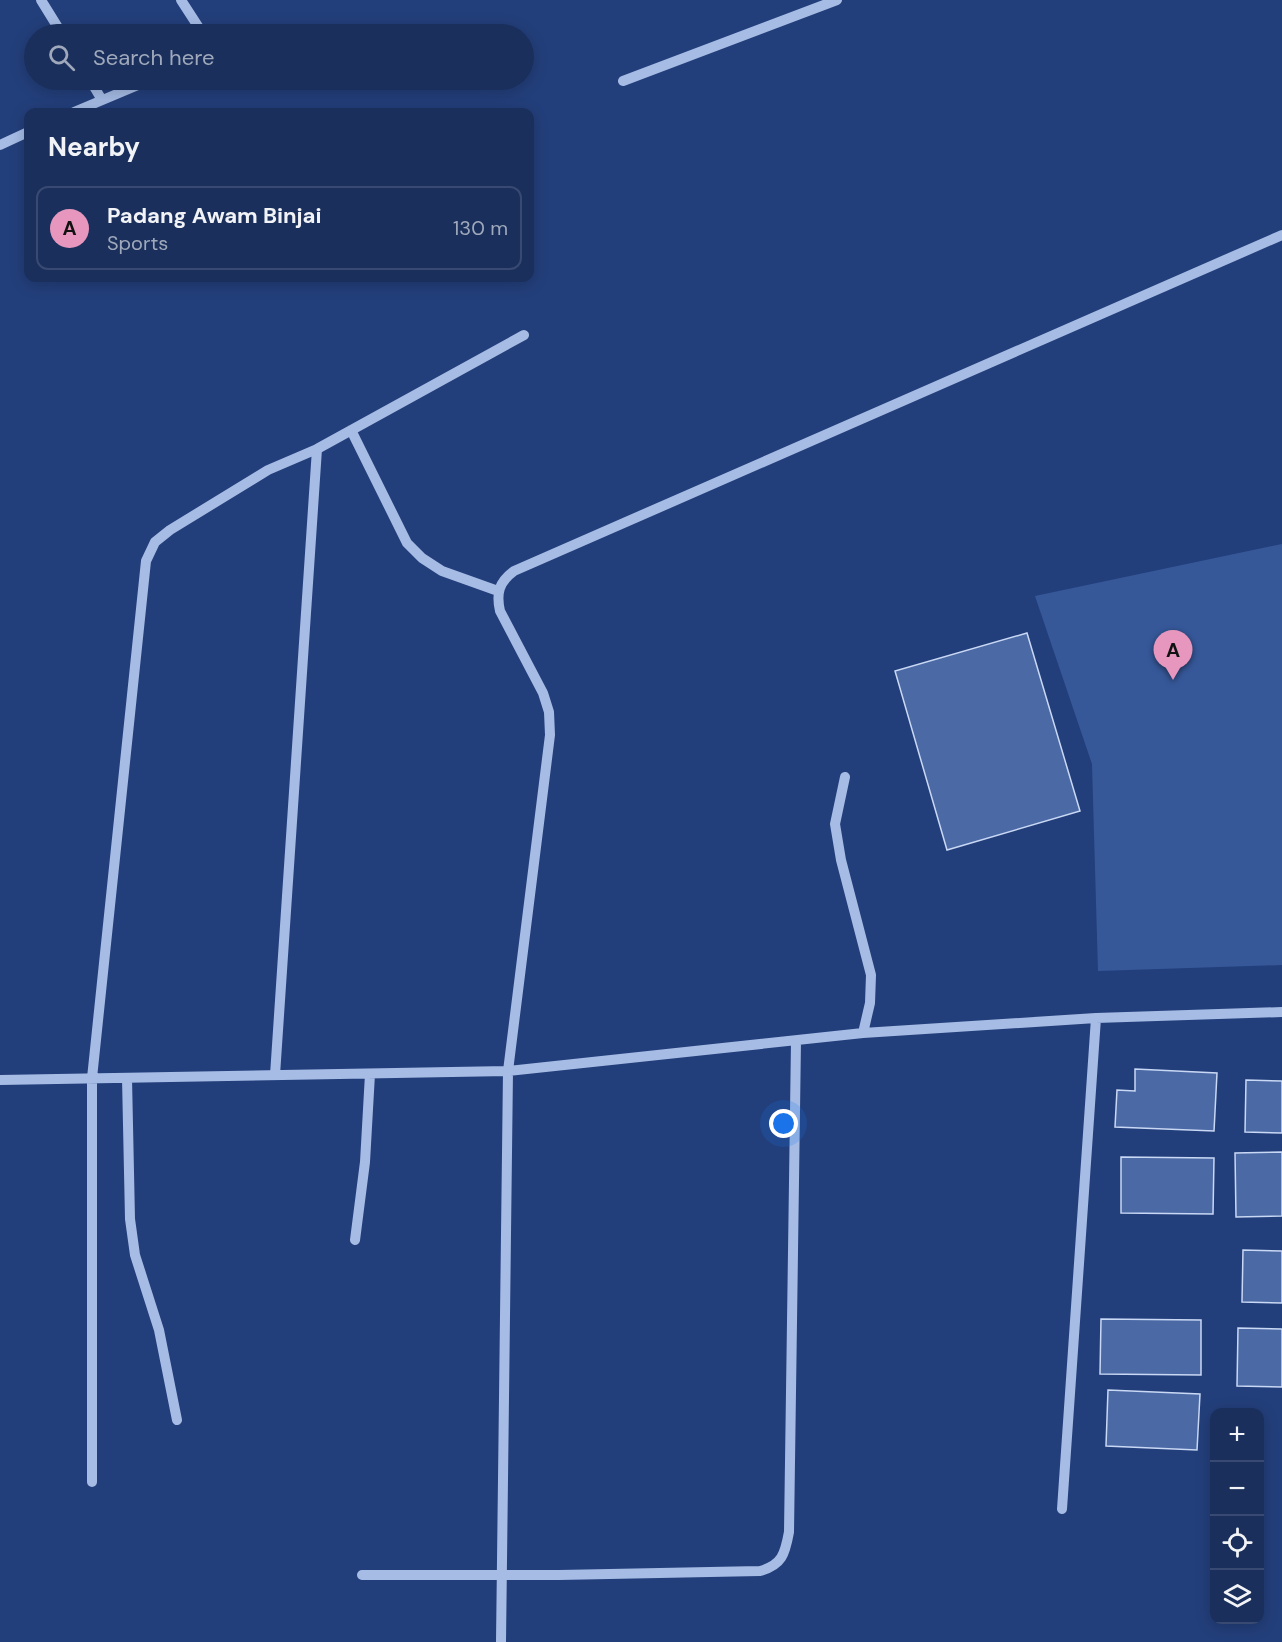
<!DOCTYPE html>
<meta charset="utf-8">
<style>
body{margin:0;font-family:"DM Sans",sans-serif;background:#233762;color:#f1f3f6}
.controls{position:absolute;right:18px;bottom:18px;display:grid;overflow:hidden;border-radius:12px;box-shadow:0 3px 15px #0003}
.controls button{width:54px;height:54px;display:grid;place-items:center;padding:0;border:0;border-bottom:2px solid #384a72;background:#1a2f5c;color:#f1f3f6;font:30px sans-serif}
.you{position:absolute;left:784px;top:1124px;width:21px;height:21px;margin:-15px;border:4px solid #fff;border-radius:50%;background:#1a73e8;box-shadow:0 0 0 9px #1a73e833}
.badge{display:grid;place-items:center;width:39px;height:39px;border-radius:50%;background:#e797bd;color:#111;font-size:20px;font-weight:700}
.pin{position:absolute;translate:-50% -50px;filter:drop-shadow(0 2px 3px #0008)}
.pin::after{content:'';position:absolute;top:32px;width:21px;height:18px;background:inherit;clip-path:polygon(0 0,100% 0,50% 100%)}
.list{margin:0;padding:0;list-style:none}
h2{display:flex;justify-content:space-between;align-items:center;height:78px;margin:0;padding:0 24px;font-size:26px}
h2 small{font-size:20px;font-weight:400;color:#9fa9bb}
.list li{display:grid;grid-template-columns:39px 1fr auto;gap:18px;align-items:center;box-sizing:border-box;height:84px;margin:0 12px 12px;padding:0 12px;border:2px solid #384a72;border-radius:12px}
.list b{display:block;font-size:22px;white-space:nowrap}
.list p{margin:0;font-size:20px;white-space:nowrap;color:#9fa9bb}
.list em{font-size:20px;font-style:normal;color:#9fa9bb}
.icon{flex:none;width:33px;height:33px;fill:none;stroke:currentColor;stroke-width:2;stroke-linecap:round;stroke-linejoin:round}
.map{position:relative;flex:none;width:1282px;height:1642px;overflow:hidden}
.search{position:absolute;background:#1a2f5c;box-shadow:0 3px 15px #0003;left:24px;top:24px;width:510px;height:66px;display:flex;align-items:center;gap:15px;box-sizing:border-box;padding:0 21px;border-radius:33px;color:#9fa9bb;font-size:22px}
.panel{position:absolute;background:#1a2f5c;box-shadow:0 3px 15px #0003;left:24px;top:108px;width:510px;height:174px;border-radius:12px}
.map>svg:first-child{display:block}
.green{fill:#365899}
.building{fill:#4b69a4;stroke:#c9d8f4;stroke-width:1.5}
.lines{fill:none;stroke-linecap:round;stroke-linejoin:round}
.minor{stroke:#a6bce5;stroke-width:10}
</style>
<div class="map">
<svg width="1282" height="1642" viewBox="0 0 1282 1642">
<rect width="100%" height="100%" fill="#233f7b"/>
<!-- green -->
<path class="green" d="M1282 544V965L1098 971 1092 764 1035 596Z"/>
<!-- building -->
<path class="building" d="M1027 633 1080 811 947 850 895 671Z
M1135 1069 1217 1073 1214 1131 1115 1127 1117 1090 1135 1091Z
M1246 1080 1282 1081V1133L1245 1132Z
M1282 1152V1216L1236 1217 1235 1153Z
M1121 1157 1214 1158 1213 1214 1121 1213Z
M1243 1250 1282 1251V1303L1242 1302Z
M1101 1319 1201 1320V1375L1100 1374Z
M1238 1328 1282 1329V1387L1237 1386Z
M1108 1390 1200 1394 1197 1450 1106 1446Z"/>
<g class="lines">
<!-- minor -->
<path class="minor" d="M41 0 62 34
M181 0 203 34
M90 80 102 100
M623 81 837 0
M74 112 150 80
M0 145 28 132
M351 430 407 543 422 558 442 571 498 591
M845 777 835 824 841 860 871 975 870 1003 863 1033
M275 1075 317 449
M127 1078 130 1219 135 1255 159 1330 177 1420
M0 1080 508 1071 863 1033 1096 1018 1282 1012
M355 1240 365 1162 370 1074
M92 1482V1078L146 561 155 542 170 530 268 470 317 449 524 335
M1062 1509 1096 1018
M362 1575H559L760 1571C782 1565 785 1554 789 1532L796 1041
M501 1642 508 1071 550 735 549 712 543 693 500 611C496 593 499 582 514 571L1282 235"/>
</g>
</svg>
<div class="controls">
<button>+</button>
<button>−</button>
<button><svg class="icon" aria-label="locate" viewBox="0 0 24 24"><circle cx="12" cy="12" r="6"/><path d="M12 2v4M12 18v4M2 12h4M18 12h4"/></svg></button>
<button><svg class="icon" aria-label="layers" viewBox="0 0 24 24"><path d="M12 4l9 5-9 5-9-5zM3 14l9 5 9-5"/></svg></button>
</div>
<div class="you"></div>
<div class="pin badge" style="left:1173px;top:680px">A</div>
<div class="search"><svg class="icon" aria-label="search" viewBox="0 0 24 24"><circle cx="10" cy="10" r="6"/><path d="M15 15l6 6"/></svg>Search here</div>
<section class="panel">
<h2>Nearby<small></small></h2>
<ul class="list">
<li><span class="badge">A</span><div><b>Padang Awam Binjai</b><p>Sports</p></div><em>130 m</em></li>
</ul>
</section>
</div>
